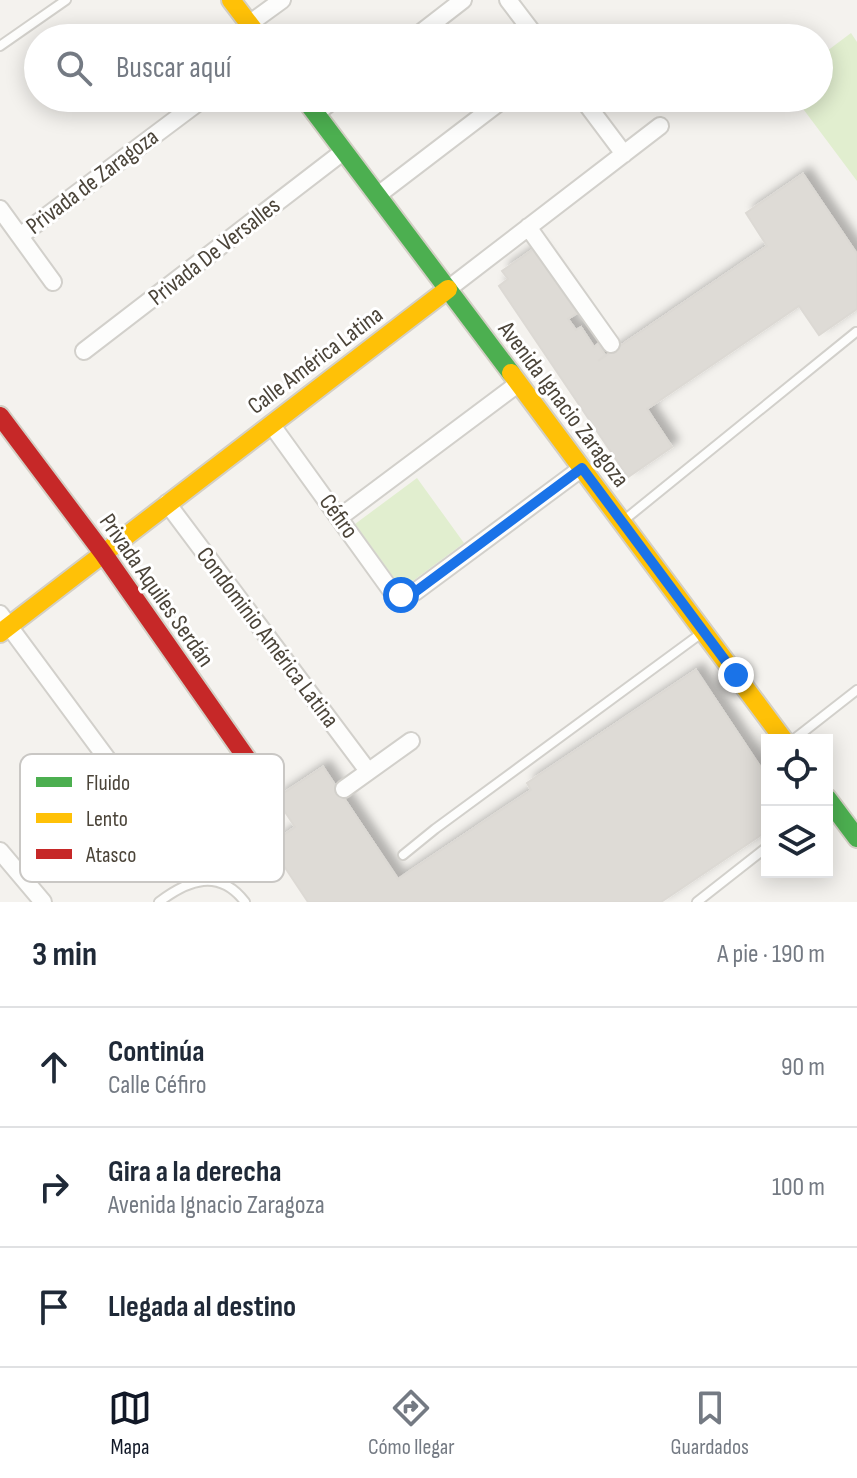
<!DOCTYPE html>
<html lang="es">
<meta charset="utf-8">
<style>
body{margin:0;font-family:"Sofia Sans Condensed",sans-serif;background:#f6f6f7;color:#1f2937}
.controls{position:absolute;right:24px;bottom:24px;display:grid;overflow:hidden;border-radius:0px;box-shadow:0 4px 20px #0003}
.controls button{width:72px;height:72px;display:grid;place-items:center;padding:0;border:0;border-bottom:2px solid #e0e1e3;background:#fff;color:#1f2937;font:40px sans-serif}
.stop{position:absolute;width:24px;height:24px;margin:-18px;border:6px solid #1a73e8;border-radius:50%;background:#fff}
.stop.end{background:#1a73e8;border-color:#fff;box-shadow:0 2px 8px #0008}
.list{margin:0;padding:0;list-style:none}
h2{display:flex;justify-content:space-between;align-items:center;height:104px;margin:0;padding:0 32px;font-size:34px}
h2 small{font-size:26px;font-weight:400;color:#747a83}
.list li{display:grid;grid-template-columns:52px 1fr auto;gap:24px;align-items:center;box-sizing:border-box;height:120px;padding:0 32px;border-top:2px solid #e0e1e3}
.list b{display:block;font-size:30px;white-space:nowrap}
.list p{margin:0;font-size:26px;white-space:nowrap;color:#747a83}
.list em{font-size:26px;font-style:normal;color:#747a83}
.icon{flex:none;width:44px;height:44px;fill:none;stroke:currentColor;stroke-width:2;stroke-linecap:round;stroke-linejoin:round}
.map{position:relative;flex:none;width:857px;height:902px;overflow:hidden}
.search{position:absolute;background:#fff;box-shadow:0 4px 20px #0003;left:24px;right:24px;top:24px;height:88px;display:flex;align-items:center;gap:20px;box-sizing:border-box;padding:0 28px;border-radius:44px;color:#747a83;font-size:30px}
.sheet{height:464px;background:#fff}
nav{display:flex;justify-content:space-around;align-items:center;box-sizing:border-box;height:112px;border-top:2px solid #e0e1e3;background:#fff;font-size:22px;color:#747a83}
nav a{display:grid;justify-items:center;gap:4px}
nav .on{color:#111827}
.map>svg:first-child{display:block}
.green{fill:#e1eecf}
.building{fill:#dedbd6;stroke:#dcd9d4;stroke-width:2;filter:url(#shadow)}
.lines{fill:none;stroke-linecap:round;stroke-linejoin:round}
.lane-casing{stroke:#d2d0cb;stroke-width:12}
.street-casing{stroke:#d2d0cb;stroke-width:20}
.fast-casing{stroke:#d3cfc5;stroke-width:22}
.slow-casing{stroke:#d3cfc5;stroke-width:22}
.jam-casing{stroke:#d3cfc5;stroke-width:22}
.lane{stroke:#fdfdfc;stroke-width:8}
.street{stroke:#fdfdfc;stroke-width:16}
.fast{stroke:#4caf50;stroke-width:18}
.slow{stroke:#ffc107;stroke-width:18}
.jam{stroke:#c62828;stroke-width:18}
.route{stroke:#1a73e8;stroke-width:10}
.labels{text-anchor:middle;stroke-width:6;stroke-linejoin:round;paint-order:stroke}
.street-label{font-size:24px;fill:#4b4439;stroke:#fff}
.key{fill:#fff;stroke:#c9c7c4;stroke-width:2}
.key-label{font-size:22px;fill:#4b4439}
</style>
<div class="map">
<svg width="857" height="902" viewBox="0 0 857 902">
<defs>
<filter id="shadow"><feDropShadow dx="7" dy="-7" stdDeviation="4" flood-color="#0004"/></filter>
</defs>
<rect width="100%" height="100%" fill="#f4f2ee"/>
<!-- green -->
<path class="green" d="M851 33 857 42V181L795 98H819V57Z
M417 478 464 543 402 589 355 524Z"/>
<!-- building -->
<path class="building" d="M803 174 857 254V309L819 335 799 306 647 409 672 447 628 477 499 286 508 279 502 271 534 249 577 313 568 319 576 330 581 327 594 347 598 344 605 355 598 361 767 246 746 213Z
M696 670 767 777V831L661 902H308L270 845 295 827 276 798 323 767 398 879 531 790 527 783Z"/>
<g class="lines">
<!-- lane casing -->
<g class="lane-casing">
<path id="lane" d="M0 46 66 0
M623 521 856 332
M793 740 857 690
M403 855 435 829 703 632
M159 902C188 880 219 868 245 902
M697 902 767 847"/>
</g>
<!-- street casing -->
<g class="street-casing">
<path id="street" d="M508 0 537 38
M249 24 282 0
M414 38 463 0
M582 98 624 154
M315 114 336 98
M378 195 505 98
M0 209 53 282
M528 227 611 344
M20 236 204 98
M448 289 660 126
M84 351 344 151
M271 424 390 589 401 595 415 592 582 468
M167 503 368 771
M340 517 519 383
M0 614 176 852
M344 789 411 741
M0 851 43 902"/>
</g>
<!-- fast casing -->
<g class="fast-casing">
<path id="fast" d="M304 98 511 373
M827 798 857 838"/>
</g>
<!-- slow casing -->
<g class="slow-casing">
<path id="slow" d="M231 0 260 38
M511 373 784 740
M0 633 448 289"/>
</g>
<!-- jam casing -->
<g class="jam-casing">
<path id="jam" d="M0 416 103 553 271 793"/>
</g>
<!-- lane -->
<use href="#lane" class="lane"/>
<!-- street -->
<use href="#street" class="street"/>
<!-- fast -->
<use href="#fast" class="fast"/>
<!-- slow -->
<use href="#slow" class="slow"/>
<!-- jam -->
<use href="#jam" class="jam"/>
</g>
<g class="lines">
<!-- route -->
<path class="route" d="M401 595 415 592 582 468 736 675"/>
</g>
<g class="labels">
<!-- street labels -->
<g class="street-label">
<text transform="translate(92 181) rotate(-37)" y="8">Privada de Zaragoza</text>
<text transform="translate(214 251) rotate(-38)" y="8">Privada De Versalles</text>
<text transform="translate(315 360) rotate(-37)" y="8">Calle América Latina</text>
<text transform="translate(564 404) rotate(53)" y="8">Avenida Ignacio Zaragoza</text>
<text transform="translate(339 516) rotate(54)" y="8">Céfiro</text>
<text transform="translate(157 590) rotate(55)" y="8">Privada Aquiles Serdán</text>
<text transform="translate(268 637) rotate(53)" y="8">Condominio América Latina</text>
</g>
</g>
<!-- legend -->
<rect x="20" y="754" width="264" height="128" rx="12" class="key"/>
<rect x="36" y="777" width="36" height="10" fill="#4caf50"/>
<rect x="36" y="813" width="36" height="10" fill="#ffc107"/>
<rect x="36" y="849" width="36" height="10" fill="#c62828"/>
<g class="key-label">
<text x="86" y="790">Fluido</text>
<text x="86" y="826">Lento</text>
<text x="86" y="862">Atasco</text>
</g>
</svg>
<div class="controls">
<button><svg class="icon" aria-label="locate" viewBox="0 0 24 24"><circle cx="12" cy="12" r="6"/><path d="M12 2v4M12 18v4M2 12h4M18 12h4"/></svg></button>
<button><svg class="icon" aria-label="layers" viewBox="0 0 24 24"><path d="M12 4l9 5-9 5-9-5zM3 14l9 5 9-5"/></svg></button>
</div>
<div class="stop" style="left:401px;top:595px"></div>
<div class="stop end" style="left:736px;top:675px"></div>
<div class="search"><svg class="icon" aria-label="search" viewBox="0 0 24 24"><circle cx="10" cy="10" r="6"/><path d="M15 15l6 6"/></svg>Buscar aquí</div>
</div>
<section class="sheet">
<h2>3 min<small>A pie · 190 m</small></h2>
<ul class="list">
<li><svg class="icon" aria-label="ahead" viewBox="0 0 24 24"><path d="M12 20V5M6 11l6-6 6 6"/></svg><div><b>Continúa</b><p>Calle Céfiro</p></div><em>90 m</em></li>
<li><svg class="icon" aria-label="right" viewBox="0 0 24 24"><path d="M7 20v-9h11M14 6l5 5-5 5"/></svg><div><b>Gira a la derecha</b><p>Avenida Ignacio Zaragoza</p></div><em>100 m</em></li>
<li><svg class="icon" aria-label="arrive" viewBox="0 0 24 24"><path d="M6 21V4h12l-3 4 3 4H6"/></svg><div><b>Llegada al destino</b></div></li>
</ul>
</section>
<nav>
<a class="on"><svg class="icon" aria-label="map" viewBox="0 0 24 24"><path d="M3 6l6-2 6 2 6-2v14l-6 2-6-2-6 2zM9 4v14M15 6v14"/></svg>Mapa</a>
<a><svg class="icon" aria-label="directions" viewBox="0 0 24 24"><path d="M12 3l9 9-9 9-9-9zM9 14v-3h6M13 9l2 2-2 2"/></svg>Cómo llegar</a>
<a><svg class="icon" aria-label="saved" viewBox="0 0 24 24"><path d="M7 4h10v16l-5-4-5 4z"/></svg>Guardados</a>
</nav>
